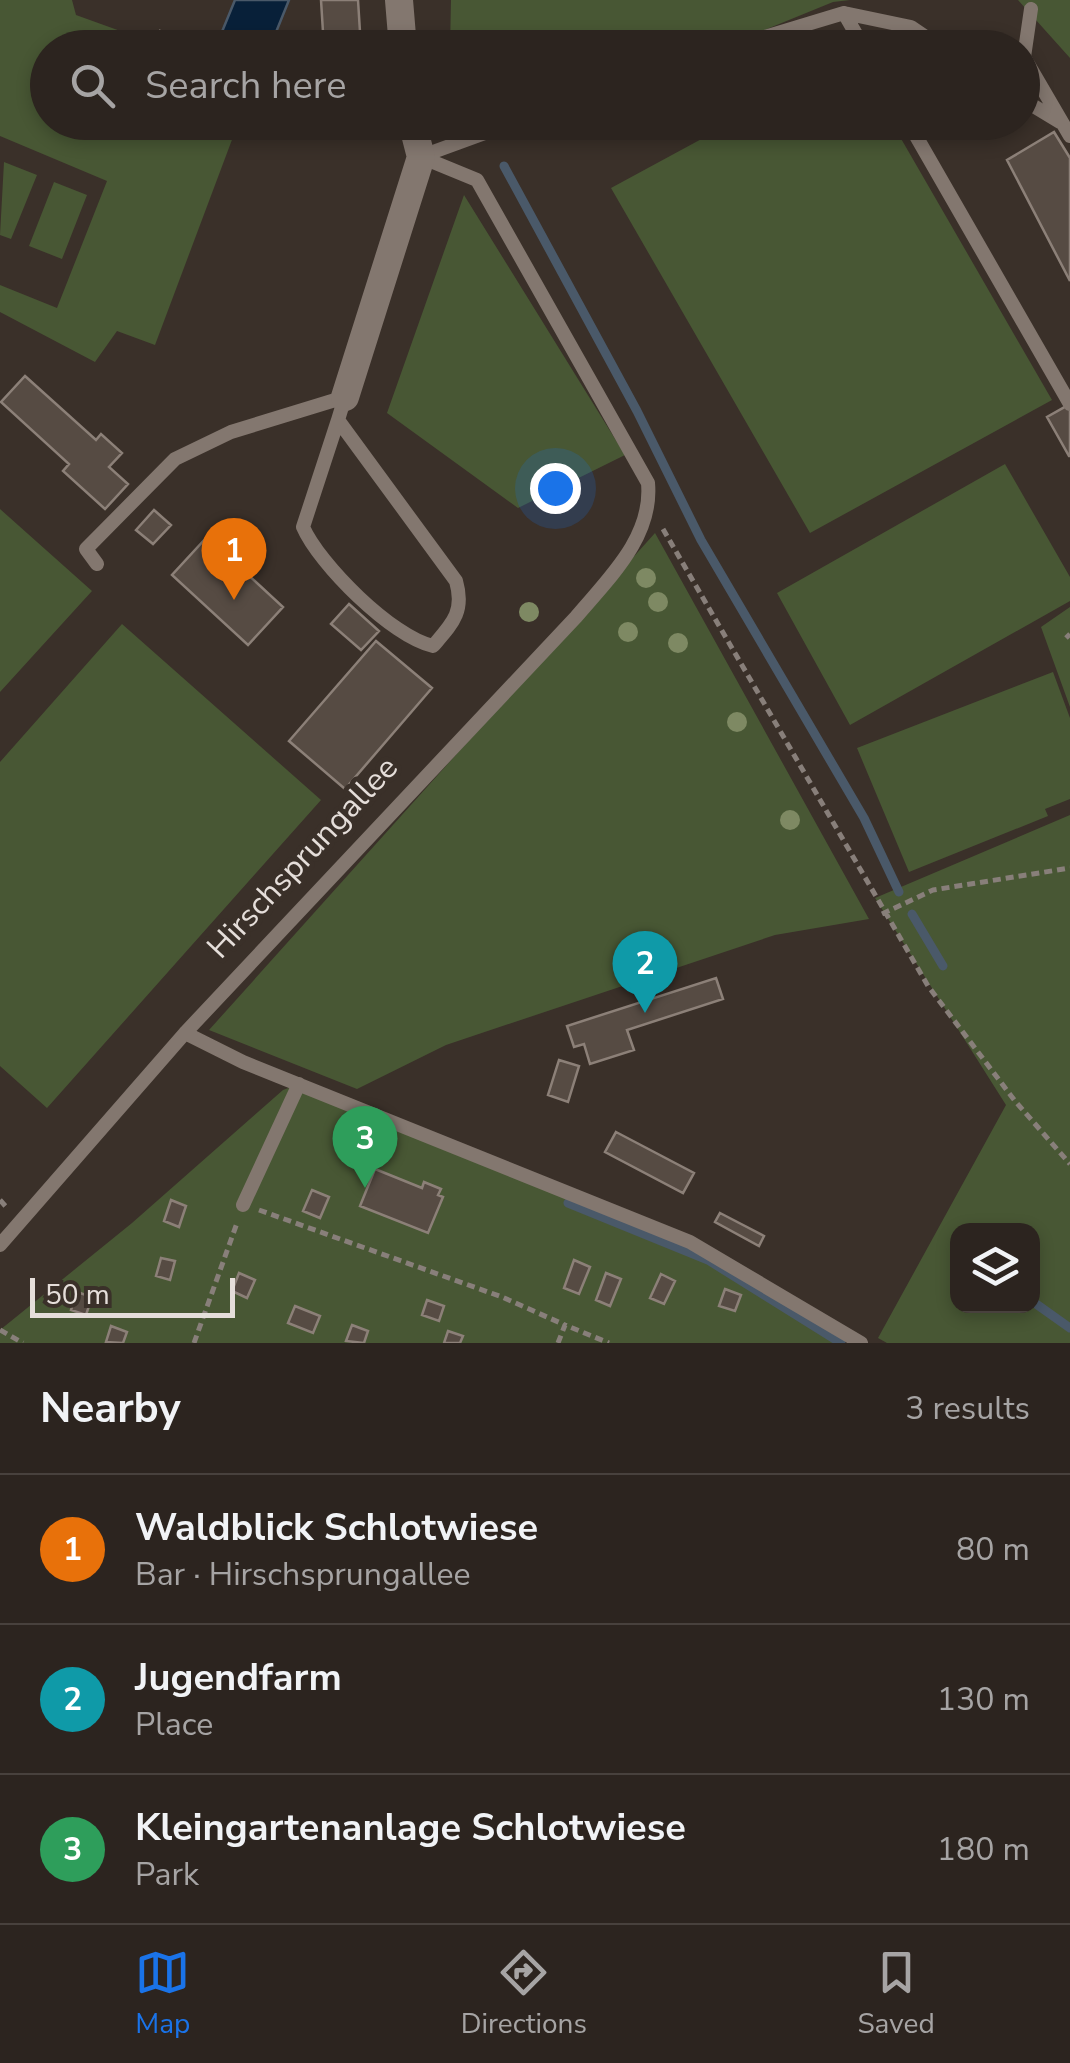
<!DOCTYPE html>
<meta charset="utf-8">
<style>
body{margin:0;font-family:"Nunito Sans",sans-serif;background:#342c28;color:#f1f3f6}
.controls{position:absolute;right:30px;bottom:30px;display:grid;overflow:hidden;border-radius:20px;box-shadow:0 5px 15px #0003}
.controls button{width:90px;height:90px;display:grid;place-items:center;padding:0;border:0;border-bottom:2px solid #48413d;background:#2c241f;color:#f1f3f6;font:50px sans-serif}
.scale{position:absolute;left:30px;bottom:25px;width:205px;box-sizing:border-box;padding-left:10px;border:5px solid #e5deda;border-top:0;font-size:28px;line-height:35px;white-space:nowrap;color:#e5deda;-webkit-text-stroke:8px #3a3029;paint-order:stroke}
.you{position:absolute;left:555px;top:488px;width:35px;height:35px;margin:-25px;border:8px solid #fff;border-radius:50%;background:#1a73e8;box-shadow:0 0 0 15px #1a73e833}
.badge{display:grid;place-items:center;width:65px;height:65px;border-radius:50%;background:#1a73e8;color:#fff;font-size:32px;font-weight:700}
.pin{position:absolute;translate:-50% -82px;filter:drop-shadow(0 2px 5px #0008)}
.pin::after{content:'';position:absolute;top:52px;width:35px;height:30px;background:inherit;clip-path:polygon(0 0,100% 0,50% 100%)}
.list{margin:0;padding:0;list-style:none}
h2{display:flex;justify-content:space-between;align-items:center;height:130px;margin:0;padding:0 40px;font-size:42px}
h2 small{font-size:32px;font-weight:400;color:#a6a4a4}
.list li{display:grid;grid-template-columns:65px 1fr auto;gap:30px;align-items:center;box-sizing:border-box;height:150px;padding:0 40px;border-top:2px solid #48413d}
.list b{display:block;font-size:38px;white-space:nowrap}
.list p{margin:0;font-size:32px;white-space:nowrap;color:#a6a4a4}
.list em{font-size:32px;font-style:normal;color:#a6a4a4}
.icon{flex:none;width:55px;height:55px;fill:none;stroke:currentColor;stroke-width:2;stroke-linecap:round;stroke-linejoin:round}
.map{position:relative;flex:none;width:1070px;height:1343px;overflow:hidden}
.search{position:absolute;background:#2c241f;box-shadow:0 5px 15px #0003;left:30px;right:30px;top:30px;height:110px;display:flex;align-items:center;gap:25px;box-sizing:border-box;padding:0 35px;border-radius:55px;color:#a6a4a4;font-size:38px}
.sheet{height:580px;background:#2c241f}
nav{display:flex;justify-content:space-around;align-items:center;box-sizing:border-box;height:140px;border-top:2px solid #48413d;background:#2c241f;font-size:28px;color:#a6a4a4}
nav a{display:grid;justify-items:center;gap:5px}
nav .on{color:#1a73e8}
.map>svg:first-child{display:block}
.green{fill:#485734;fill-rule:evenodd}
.water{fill:#082039;stroke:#4a5969;stroke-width:2.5}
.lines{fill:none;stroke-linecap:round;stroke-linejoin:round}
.stream{stroke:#4a5969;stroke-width:9}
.building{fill:#564b43;stroke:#8c8078;stroke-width:2.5}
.path{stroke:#887f7a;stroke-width:5;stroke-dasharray:8 5;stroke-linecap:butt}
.lane{stroke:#83776f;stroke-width:14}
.street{stroke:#83776f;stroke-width:28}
.tree{fill:#7e8963}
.labels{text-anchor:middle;stroke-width:10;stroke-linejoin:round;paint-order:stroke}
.street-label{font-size:32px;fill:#e5deda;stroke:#3a3029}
</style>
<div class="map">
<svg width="1070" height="1343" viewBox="0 0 1070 1343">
<rect width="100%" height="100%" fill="#3a3029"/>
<!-- green -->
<path class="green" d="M0 0H72L76 15 137 37 132 47 48 48V122L198 123 233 137 155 345 117 331 95 362 0 312V285L57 308 107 181 0 136Z
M451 0H850L833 2 723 47 450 48Z
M1018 0H1070V58Z
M731 123H892L1052 400 810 533 611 188Z
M4 162 37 175 11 239 0 235Z
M54 182 87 195 62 259 29 246Z
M464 195 625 455 518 508 387 413Z
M1005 464 1070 577V601L850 725 777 593Z
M0 509 92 591 0 692Z
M655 533 869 919 775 935 446 1045 357 1089 209 1030Z
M1070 607V707L1041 627Z
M122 624 321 800 47 1108 0 1066V762Z
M1053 672 1070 718V799L1045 809 1048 816 909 872 857 748Z
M1070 815V1343H887L878 1338 1006 1105 875 898ZM958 1230H1032V1306H958Z
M299 1084 711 1253 842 1343H0V1330L132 1223 283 1090Z"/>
<!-- water -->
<path class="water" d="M235 0H289L270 47H240L219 39Z"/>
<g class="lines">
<!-- stream -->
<path class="stream" d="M504 166 637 411 701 540 864 818 899 892
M912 914 943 966
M568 1203 708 1260 841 1343
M1032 1301 1070 1328"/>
</g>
<!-- building -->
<path class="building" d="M321 0H358L361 48H324Z
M160 31 201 48H153Z
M271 122H353L266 132Z
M1054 132 1070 158V281L1007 160Z
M25 376 96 440 101 434 122 453 109 467 128 484 105 509 63 471 69 464 1 402Z
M1070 404V456H1069L1047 417Z
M154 510 171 525 153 544 136 530Z
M207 537 283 607 248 645 172 575Z
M349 604 379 631 361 650 331 624Z
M376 641 432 688 345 789 289 741Z
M716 978 723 999 627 1030 634 1050 590 1064 584 1044 574 1047 567 1026Z
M559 1060 579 1066 568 1102 548 1095Z
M616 1132 694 1173 683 1193 605 1152Z
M375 1169 422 1188 424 1182 441 1189 438 1195 443 1197 428 1233 360 1206Z
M312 1190 329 1197 320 1218 303 1211Z
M171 1200 186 1206 179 1227 164 1221Z
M720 1213 764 1236 759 1246 715 1222Z
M161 1258 175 1261 170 1280 156 1276Z
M574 1260 590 1267 579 1294 564 1288Z
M239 1273 255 1280 247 1298 232 1291Z
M606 1273 621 1279 610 1306 596 1300Z
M661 1274 675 1281 664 1304 650 1298Z
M725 1289 741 1295 735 1311 719 1306Z
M77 1292 92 1297 86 1315 71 1310Z
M427 1300 444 1306 439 1321 422 1315Z
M295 1306 320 1316 313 1333 288 1323Z
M352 1325 368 1331 364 1343 346 1341Z
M111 1326 127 1332 123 1343 106 1342Z
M448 1331 463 1336 460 1343H444Z"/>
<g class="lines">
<!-- path -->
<path class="path" d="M663 529 928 986 1015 1101 1070 1164
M1066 638 1070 634
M882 914 933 890 1070 868
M0 1200 8 1209
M259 1210 502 1297 565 1325
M0 1330 23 1343
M194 1343 237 1223
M558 1343 565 1325 609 1343"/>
<!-- lane -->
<path class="lane" d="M1031 9 1024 57 1070 136
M844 13 911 27 942 48
M728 48 844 13 864 48
M1022 99 1060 122
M908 122 1070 404
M422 156 485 133 557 130 595 122
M338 420 303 527C319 564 392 637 433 646 452 624 465 612 456 581L338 420 345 397
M97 564 86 549 175 459 231 432 345 397
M185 1033 243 1062 690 1242 861 1343
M243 1205 299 1084
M0 1245 185 1033 576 617C609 578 653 537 648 483L477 180 421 157"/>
<!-- street -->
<path class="street" d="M399 0 403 48
M345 397 421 157 412 122"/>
</g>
<!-- trees -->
<g class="tree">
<circle cx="646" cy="578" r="10"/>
<circle cx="658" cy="602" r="10"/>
<circle cx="529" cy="612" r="10"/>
<circle cx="628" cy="632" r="10"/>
<circle cx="678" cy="643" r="10"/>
<circle cx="737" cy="722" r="10"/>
<circle cx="790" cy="820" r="10"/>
</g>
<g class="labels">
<!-- street labels -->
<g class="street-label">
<text transform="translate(302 857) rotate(-47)" y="11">Hirschsprungallee</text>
</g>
</g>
</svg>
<div class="controls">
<button><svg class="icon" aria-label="layers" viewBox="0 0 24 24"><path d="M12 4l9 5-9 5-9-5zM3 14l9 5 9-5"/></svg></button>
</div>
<div class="scale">50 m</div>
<div class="you"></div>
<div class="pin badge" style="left:234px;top:600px;background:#e8710a">1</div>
<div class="pin badge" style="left:645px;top:1013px;background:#0f9aa8">2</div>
<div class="pin badge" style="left:365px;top:1188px;background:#2e9e5b">3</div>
<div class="search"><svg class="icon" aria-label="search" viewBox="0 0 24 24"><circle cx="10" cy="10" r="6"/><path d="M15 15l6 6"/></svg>Search here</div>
</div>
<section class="sheet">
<h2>Nearby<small>3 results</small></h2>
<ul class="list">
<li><span class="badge" style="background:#e8710a">1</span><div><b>Waldblick Schlotwiese</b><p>Bar · Hirschsprungallee</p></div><em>80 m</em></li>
<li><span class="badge" style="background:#0f9aa8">2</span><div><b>Jugendfarm</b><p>Place</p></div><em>130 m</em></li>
<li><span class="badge" style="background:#2e9e5b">3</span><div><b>Kleingartenanlage Schlotwiese</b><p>Park</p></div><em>180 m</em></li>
</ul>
</section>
<nav>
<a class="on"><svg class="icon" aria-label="map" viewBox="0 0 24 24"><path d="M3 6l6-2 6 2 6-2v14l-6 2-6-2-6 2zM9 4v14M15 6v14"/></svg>Map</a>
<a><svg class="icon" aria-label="directions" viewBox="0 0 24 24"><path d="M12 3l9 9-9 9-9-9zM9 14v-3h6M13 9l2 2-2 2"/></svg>Directions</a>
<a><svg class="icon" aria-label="saved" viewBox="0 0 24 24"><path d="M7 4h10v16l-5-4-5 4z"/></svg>Saved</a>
</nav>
